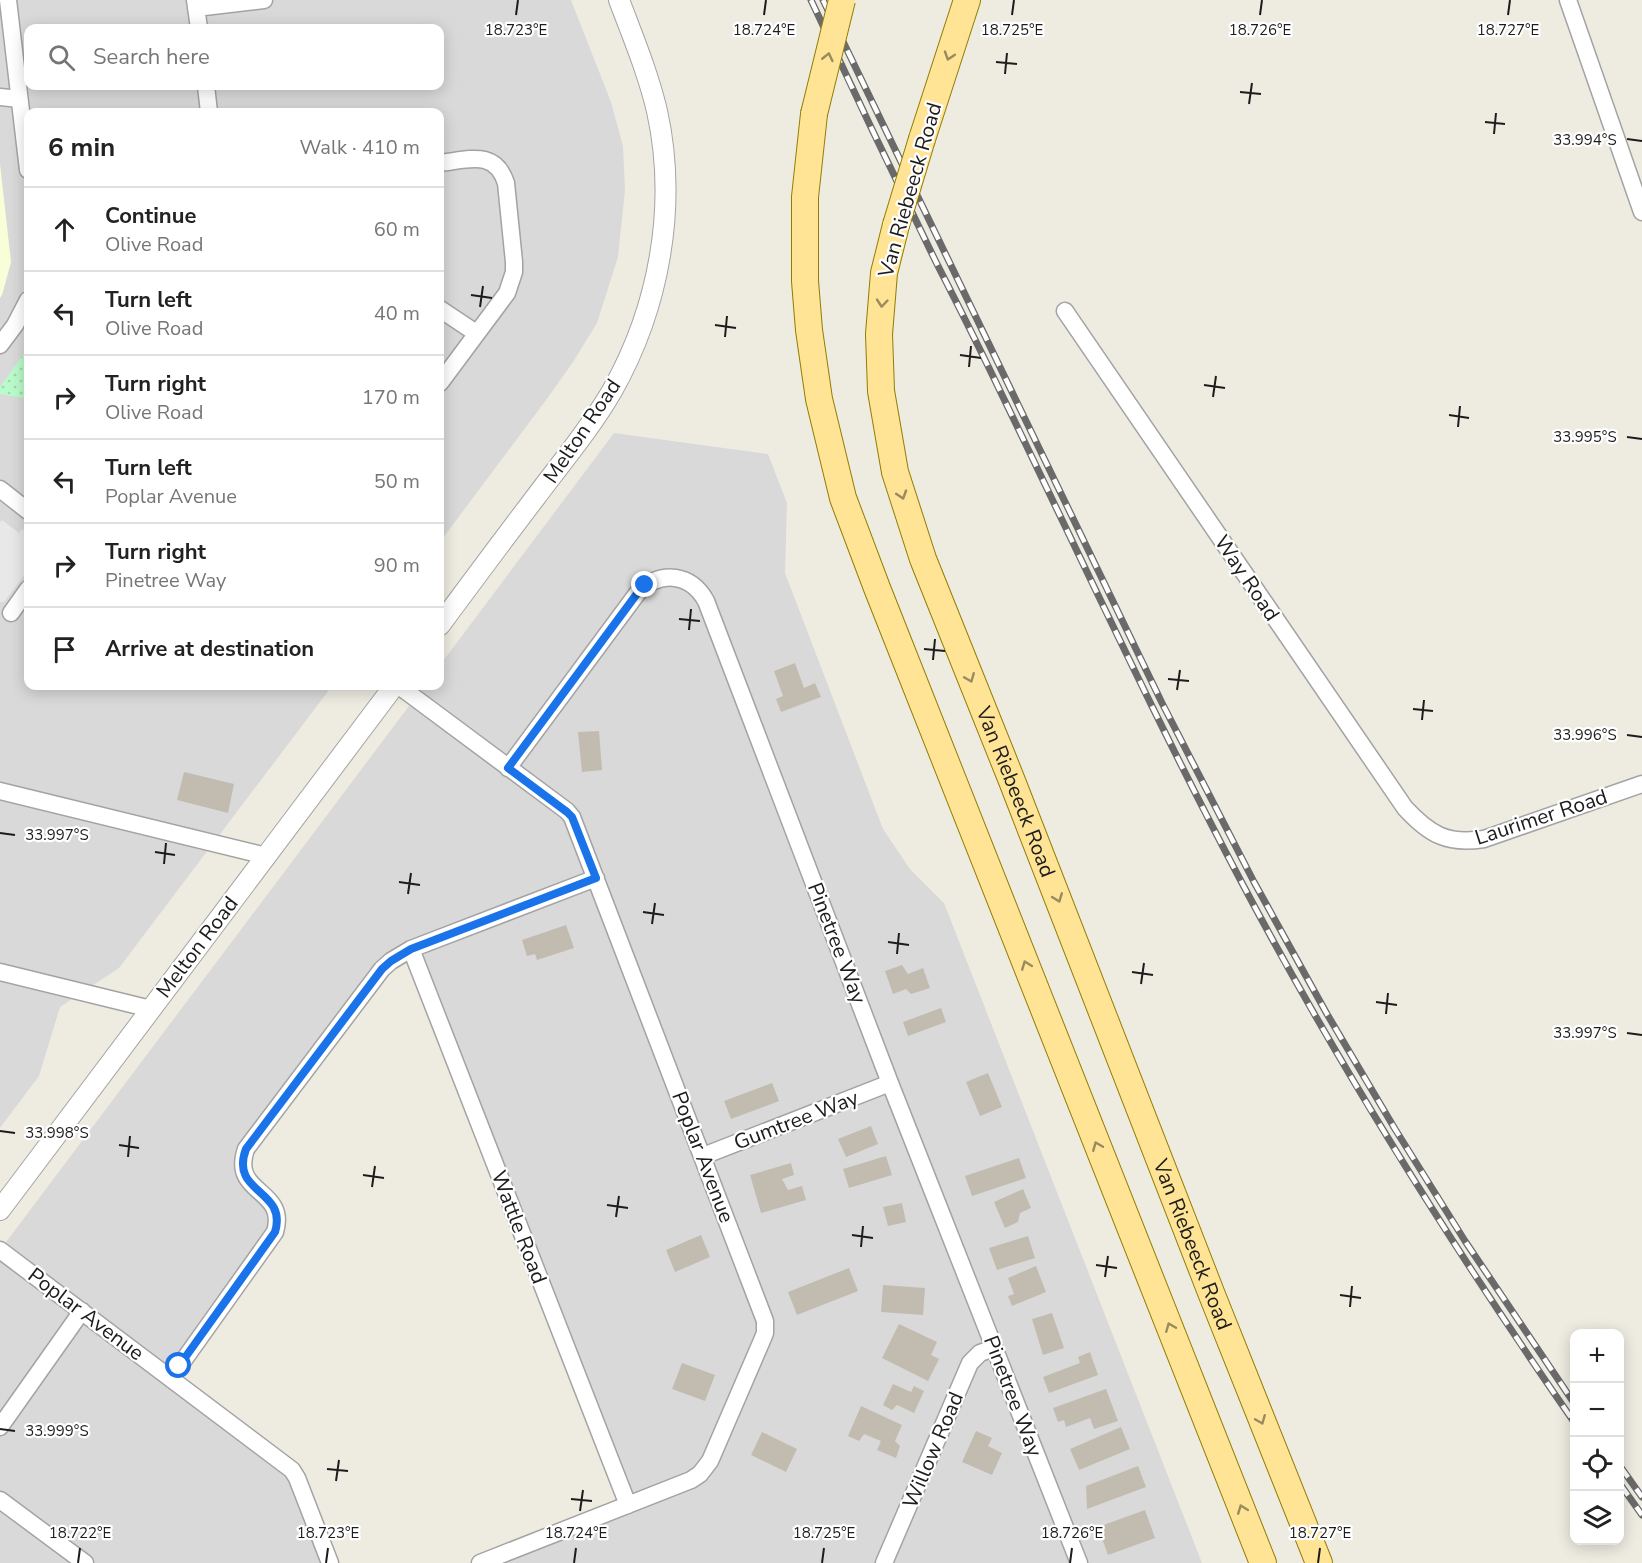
<!DOCTYPE html>
<meta charset="utf-8">
<style>
body{margin:0;font-family:"Nunito Sans",sans-serif;background:#f2f2f2;color:#222}
.controls{position:absolute;right:18px;bottom:18px;display:grid;overflow:hidden;border-radius:12px;box-shadow:0 3px 15px #0003}
.controls button{width:54px;height:54px;display:grid;place-items:center;padding:0;border:0;border-bottom:2px solid #e0e0e0;background:#fff;color:#222;font:30px sans-serif}
.stop{position:absolute;width:18px;height:18px;margin:-14px;border:4px solid #1a73e8;border-radius:50%;background:#fff}
.stop.end{background:#1a73e8;border-color:#fff;box-shadow:0 2px 6px #0008}
.list{margin:0;padding:0;list-style:none}
h2{display:flex;justify-content:space-between;align-items:center;height:78px;margin:0;padding:0 24px;font-size:26px}
h2 small{font-size:20px;font-weight:400;color:#767676}
.list li{display:grid;grid-template-columns:39px 1fr auto;gap:18px;align-items:center;box-sizing:border-box;height:84px;padding:0 24px;border-top:2px solid #e0e0e0}
.list b{display:block;font-size:22px;white-space:nowrap}
.list p{margin:0;font-size:20px;white-space:nowrap;color:#767676}
.list em{font-size:20px;font-style:normal;color:#767676}
.icon{flex:none;width:33px;height:33px;fill:none;stroke:currentColor;stroke-width:2;stroke-linecap:round;stroke-linejoin:round}
.map{position:relative;flex:none;width:1642px;height:1563px;overflow:hidden}
.search{position:absolute;background:#fff;box-shadow:0 3px 15px #0003;left:24px;top:24px;width:420px;height:66px;display:flex;align-items:center;gap:15px;box-sizing:border-box;padding:0 21px;border-radius:12px;color:#767676;font-size:22px}
.panel{position:absolute;background:#fff;box-shadow:0 3px 15px #0003;left:24px;top:108px;width:420px;height:582px;border-radius:12px}
.map>svg:first-child{display:block}
.residential{fill:#dad9d9;fill-rule:evenodd}
.education{fill:#f8ffd8}
.park{fill:url(#park-dots)}
.parking{fill:#e8e8e8}
.building{fill:#c2bbb0}
.lines{fill:none;stroke-linecap:round;stroke-linejoin:round}
.minor-casing{stroke:#a3a3a3;stroke-width:19}
.tertiary-casing{stroke:#a3a3a3;stroke-width:22}
.primary-casing{stroke:#937d00;stroke-width:28}
.minor{stroke:#fff;stroke-width:16}
.tertiary{stroke:#fff;stroke-width:20}
.primary{stroke:#ffe495;stroke-width:26}
.rail-casing{stroke:#6a6a6a;stroke-width:7}
.rail{stroke:#fff;stroke-width:4.5;stroke-dasharray:14;stroke-linecap:butt}
.primary-bridge-casing{stroke:#937d00;stroke-width:28;stroke-linecap:butt}
.primary-bridge{stroke:#ffe495;stroke-width:26}
.oneway{stroke:#998a5f}
.route{stroke:#1a73e8;stroke-width:8}
.ticks{fill:none;stroke:#1c1c1c;stroke-width:2}
.labels{text-anchor:middle;stroke-width:4.5;stroke-linejoin:round;paint-order:stroke}
.street-label{font-size:21px;fill:#1c1c1c;stroke:#fff}
.ticks-label{font-size:15px;text-anchor:middle;fill:#1c1c1c;stroke:#fff;stroke-width:4.5;stroke-linejoin:round;paint-order:stroke}
</style>
<div class="map">
<svg width="1642" height="1563" viewBox="0 0 1642 1563">
<defs>
<pattern id="park-dots" width="8" height="8" patternUnits="userSpaceOnUse" patternTransform="scale(1.5)"><rect width="8" height="8" fill="#bafbcb"/><path d="M2 2h.1M6 6h.1" fill="none" stroke="#9fd7ae" stroke-width="1.8" stroke-linecap="round"/></pattern>
</defs>
<rect width="100%" height="100%" fill="#eeece1"/>
<!-- residential -->
<path class="residential" d="M0 0H571L611 102 623 146 625 190 618 257 597 323 573 362 549 396 440 542V112H28V686H332L119 968 60 1007 39 1076 0 1128ZM28 28H440V86H28Z
M614 433 768 454 787 503 785 573 883 829 910 869 944 903 1202 1563H484L627 1506 410 949 400 954 243 1157 277 1220 170 1378 283 1463 330 1563H0V1250L424 686H440V665Z"/>
<!-- education -->
<path class="education" d="M0 164 11 262 2 295 0 298Z"/>
<!-- park -->
<path class="park" d="M28 348V399L0 394V387Z"/>
<!-- parking -->
<path class="parking" d="M2 520 19 533 22 529 28 533V570L4 602H0V522Z"/>
<!-- building -->
<path class="building" d="M795 663 804 688 815 683 821 697 781 712 776 699 783 696 774 671Z
M599 731 602 770 582 772 578 732Z
M184 772 234 784 228 813 177 800Z
M566 925 574 948 537 960 535 954 527 956 522 940Z
M902 965 908 974 923 968 930 988 911 994 906 989 893 994 885 971Z
M941 1008 946 1022 908 1036 903 1022Z
M988 1073 1002 1107 980 1116 966 1082Z
M772 1083 779 1101 731 1119 724 1101Z
M871 1126 878 1144 846 1157 838 1139Z
M886 1156 892 1175 849 1188 843 1169Z
M1019 1158 1026 1178 972 1196 965 1176Z
M791 1163 794 1175 782 1179 788 1190 802 1186 806 1200 761 1213 750 1175Z
M1023 1189 1031 1208 1020 1213 1018 1222 1005 1228 994 1202Z
M902 1203 906 1222 888 1226 883 1207Z
M701 1235 710 1257 675 1272 666 1250Z
M1028 1236 1035 1258 997 1270 989 1248Z
M1036 1266 1046 1292 1012 1306 1008 1296 1014 1294 1008 1278Z
M849 1268 858 1291 797 1315 788 1292Z
M883 1285 925 1288 923 1315 881 1312Z
M1052 1313 1064 1348 1043 1355 1032 1319Z
M899 1324 937 1342 931 1355 939 1359 928 1381 882 1358Z
M1090 1352 1098 1375 1049 1393 1043 1377 1080 1363 1078 1357Z
M682 1363 715 1375 705 1401 672 1389Z
M893 1384 911 1392 914 1386 924 1391 914 1413 897 1405 892 1410 883 1405Z
M1106 1389 1118 1421 1094 1429 1090 1418 1066 1427 1064 1420 1058 1422 1053 1408Z
M861 1406 902 1425 895 1441 900 1446 896 1458 877 1450 881 1441 864 1434 859 1441 848 1436Z
M1121 1427 1130 1449 1079 1470 1070 1449Z
M976 1431 992 1438 988 1446 1002 1453 992 1475 962 1462Z
M762 1432 797 1449 786 1472 751 1455Z
M1138 1466 1146 1487 1087 1509 1086 1486Z
M1145 1510 1155 1538 1108 1555 1098 1527Z"/>
<g class="lines">
<!-- minor casing -->
<g class="minor-casing">
<path id="minor" d="M8 0 28 170
M195 0 199 28
M1568 0 1642 212
M196 8 264 0
M206 86 209 112
M0 97 19 99
M440 163C468 160 495 149 506 183L514 262V272L507 293 440 383
M440 309 476 333
M1065 311 1405 808C1429 834 1447 845 1484 839L1642 784
M0 345 15 325 28 300
M0 489 28 511
M11 613 28 589
M399 686 567 811 572 817 765 1321V1333L763 1338 710 1461 700 1474 691 1480 480 1563
M508 768 639 591C662 570 691 574 706 601L890 1083 1079 1563
M0 791 266 856
M411 949 628 1505
M0 972 151 1009
M703 1156 890 1083
M0 1250 292 1470 297 1478 330 1563
M171 1378 275 1232C288 1188 230 1195 246 1149L382 969 391 961 411 949 596 878
M0 1427 82 1311
M0 1500 85 1563
M884 1563 970 1363 980 1353 994 1348"/>
</g>
<!-- tertiary casing -->
<g class="tertiary-casing">
<path id="tertiary" d="M440 625C471 583 503 540 535 498 561 463 590 429 612 391 659 308 678 206 657 111 648 73 633 37 619 0
M0 1210 394 686"/>
</g>
<!-- primary casing -->
<g class="primary-casing">
<g id="primary">
<path d="M814 114 805 197V281L809 330 819 399 843 498 877 588 1263 1563"/>
<path d="M922 139 967 0"/>
<path id="s1" d="M896 225 884 273 879 334 881 391 895 472 923 559 1012 781 1212 1295 1319 1563"/>
</g>
</g>
<!-- minor -->
<use href="#minor" class="minor"/>
<!-- tertiary -->
<use href="#tertiary" class="tertiary"/>
<!-- primary -->
<use href="#primary" class="primary"/>
<!-- rail casing -->
<g class="rail-casing">
<path id="rail" d="M811 0C852 88 894 176 937 264 959 307 981 351 1002 395 1081 558 1157 723 1242 883 1341 1070 1454 1249 1574 1422
M823 0 1162 703 1254 882 1327 1014 1395 1129 1465 1241 1574 1403
M1620 1466 1642 1497
M1620 1484 1642 1515"/>
</g>
<!-- rail -->
<use href="#rail" class="rail"/>
<!-- primary-bridge casing -->
<g class="primary-bridge-casing">
<path id="primary-bridge" d="M814 114 842 0
M896 225 922 139"/>
</g>
<!-- primary-bridge -->
<use href="#primary-bridge" class="primary-bridge"/>
</g>
<!-- one-way arrows -->
<defs><path id="oneway-chevron" d="M-2-3.5L2.5 0L-2 3.5" fill="none" stroke-width="1.6" stroke-linecap="round" stroke-linejoin="round" transform="scale(1.5)"/></defs>
<g class="oneway">
<use href="#oneway-chevron" transform="translate(949 56) rotate(108)"/>
<use href="#oneway-chevron" transform="translate(828 57) rotate(-77)"/>
<use href="#oneway-chevron" transform="translate(882 303) rotate(95)"/>
<use href="#oneway-chevron" transform="translate(902 495) rotate(72)"/>
<use href="#oneway-chevron" transform="translate(970 678) rotate(68)"/>
<use href="#oneway-chevron" transform="translate(1058 898) rotate(69)"/>
<use href="#oneway-chevron" transform="translate(1026 965) rotate(-111)"/>
<use href="#oneway-chevron" transform="translate(1097 1146) rotate(-112)"/>
<use href="#oneway-chevron" transform="translate(1170 1327) rotate(-112)"/>
<use href="#oneway-chevron" transform="translate(1261 1420) rotate(68)"/>
<use href="#oneway-chevron" transform="translate(1242 1509) rotate(-111)"/>
</g>
<g class="lines">
<!-- route -->
<path class="route" d="M179 1366 275 1232C288 1189 229 1194 246 1149L382 969 391 961 411 949 596 878 572 817 567 812 508 768 639 591 645 585"/>
</g>
<!-- ticks -->
<path class="ticks" d="M516 15 518 0M764 15 766 0M1012 15 1014 0M1260 15 1262 0M1508 15 1510 0M996 62 1017 64M1005 74 1007 53M1240 92 1261 94M1249 104 1252 83M1485 122 1505 124M1494 134 1496 113M1627 139 1642 141M471 295 492 298M480 307 483 286M715 325 736 328M725 337 727 316M960 355 981 358M969 367 971 346M1204 385 1225 388M1213 397 1216 376M1449 415 1469 418M1458 427 1460 406M1627 437 1642 439M679 619 700 621M689 630 691 609M924 649 945 651M933 660 935 639M1168 679 1189 681M1177 690 1180 670M1413 709 1433 711M1422 720 1424 700M1627 735 1642 737M0 833 15 835M155 852 175 855M164 864 166 843M399 882 420 885M408 894 411 873M643 912 664 915M652 924 655 903M888 942 909 945M897 954 899 933M1132 972 1153 975M1141 984 1144 963M1376 1002 1397 1005M1386 1014 1388 993M1627 1033 1642 1035M0 1131 15 1133M119 1145 139 1148M128 1157 130 1136M363 1175 384 1178M372 1187 375 1166M607 1205 628 1208M616 1217 619 1196M852 1235 873 1238M861 1247 863 1226M1096 1265 1117 1268M1105 1277 1108 1256M1340 1295 1361 1298M1350 1307 1352 1286M0 1429 15 1431M327 1469 348 1471M336 1481 339 1460M571 1499 592 1501M580 1511 583 1490M78 1563 80 1548M326 1563 328 1548M574 1563 576 1548M822 1563 824 1548M1070 1563 1072 1548M1318 1563 1320 1548"/>
<g class="labels">
<!-- street labels -->
<g class="street-label">
<text transform="translate(910 190) rotate(-74)" y="7">Van Riebeeck Road</text>
<text transform="translate(582 431) rotate(-56)" y="7">Melton Road</text>
<text transform="translate(1247 578) rotate(56)" y="7">Way Road</text>
<text dy="7" stroke="none"><textPath href="#s1" startOffset="592">Van Riebeeck Road</textPath></text>
<text transform="translate(1541 817) rotate(-18)" y="7">Laurimer Road</text>
<text transform="translate(837 943) rotate(69)" y="7">Pinetree Way</text>
<text transform="translate(197 947) rotate(-53)" y="7">Melton Road</text>
<text transform="translate(796 1120) rotate(-21)" y="7">Gumtree Way</text>
<text transform="translate(703 1157) rotate(69)" y="7">Poplar Avenue</text>
<text transform="translate(519 1227) rotate(69)" y="7">Wattle Road</text>
<text dy="7" stroke="none"><textPath href="#s1" startOffset="1078">Van Riebeeck Road</textPath></text>
<text transform="translate(86 1314) rotate(37)" y="7">Poplar Avenue</text>
<text transform="translate(1013 1396) rotate(69)" y="7">Pinetree Way</text>
<text transform="translate(933 1450) rotate(-67)" y="7">Willow Road</text>
</g>
</g>
<g class="ticks-label">
<text x="516" y="35">18.723°E</text>
<text x="764" y="35">18.724°E</text>
<text x="1012" y="35">18.725°E</text>
<text x="1260" y="35">18.726°E</text>
<text x="1508" y="35">18.727°E</text>
<text x="1585" y="145">33.994°S</text>
<text x="1585" y="442">33.995°S</text>
<text x="1585" y="740">33.996°S</text>
<text x="57" y="840">33.997°S</text>
<text x="1585" y="1038">33.997°S</text>
<text x="57" y="1138">33.998°S</text>
<text x="57" y="1436">33.999°S</text>
<text x="80" y="1538">18.722°E</text>
<text x="328" y="1538">18.723°E</text>
<text x="576" y="1538">18.724°E</text>
<text x="824" y="1538">18.725°E</text>
<text x="1072" y="1538">18.726°E</text>
<text x="1320" y="1538">18.727°E</text>
</g>
</svg>
<div class="controls">
<button>+</button>
<button>−</button>
<button><svg class="icon" aria-label="locate" viewBox="0 0 24 24"><circle cx="12" cy="12" r="6"/><path d="M12 2v4M12 18v4M2 12h4M18 12h4"/></svg></button>
<button><svg class="icon" aria-label="layers" viewBox="0 0 24 24"><path d="M12 4l9 5-9 5-9-5zM3 14l9 5 9-5"/></svg></button>
</div>
<div class="stop" style="left:179px;top:1366px"></div>
<div class="stop end" style="left:645px;top:585px"></div>
<div class="search"><svg class="icon" aria-label="search" viewBox="0 0 24 24"><circle cx="10" cy="10" r="6"/><path d="M15 15l6 6"/></svg>Search here</div>
<section class="panel">
<h2>6 min<small>Walk · 410 m</small></h2>
<ul class="list">
<li><svg class="icon" aria-label="ahead" viewBox="0 0 24 24"><path d="M12 20V5M6 11l6-6 6 6"/></svg><div><b>Continue</b><p>Olive Road</p></div><em>60 m</em></li>
<li><svg class="icon" aria-label="left" viewBox="0 0 24 24"><path d="M17 20v-9H6M10 6l-5 5 5 5"/></svg><div><b>Turn left</b><p>Olive Road</p></div><em>40 m</em></li>
<li><svg class="icon" aria-label="right" viewBox="0 0 24 24"><path d="M7 20v-9h11M14 6l5 5-5 5"/></svg><div><b>Turn right</b><p>Olive Road</p></div><em>170 m</em></li>
<li><svg class="icon" aria-label="left" viewBox="0 0 24 24"><path d="M17 20v-9H6M10 6l-5 5 5 5"/></svg><div><b>Turn left</b><p>Poplar Avenue</p></div><em>50 m</em></li>
<li><svg class="icon" aria-label="right" viewBox="0 0 24 24"><path d="M7 20v-9h11M14 6l5 5-5 5"/></svg><div><b>Turn right</b><p>Pinetree Way</p></div><em>90 m</em></li>
<li><svg class="icon" aria-label="arrive" viewBox="0 0 24 24"><path d="M6 21V4h12l-3 4 3 4H6"/></svg><div><b>Arrive at destination</b></div></li>
</ul>
</section>
</div>
